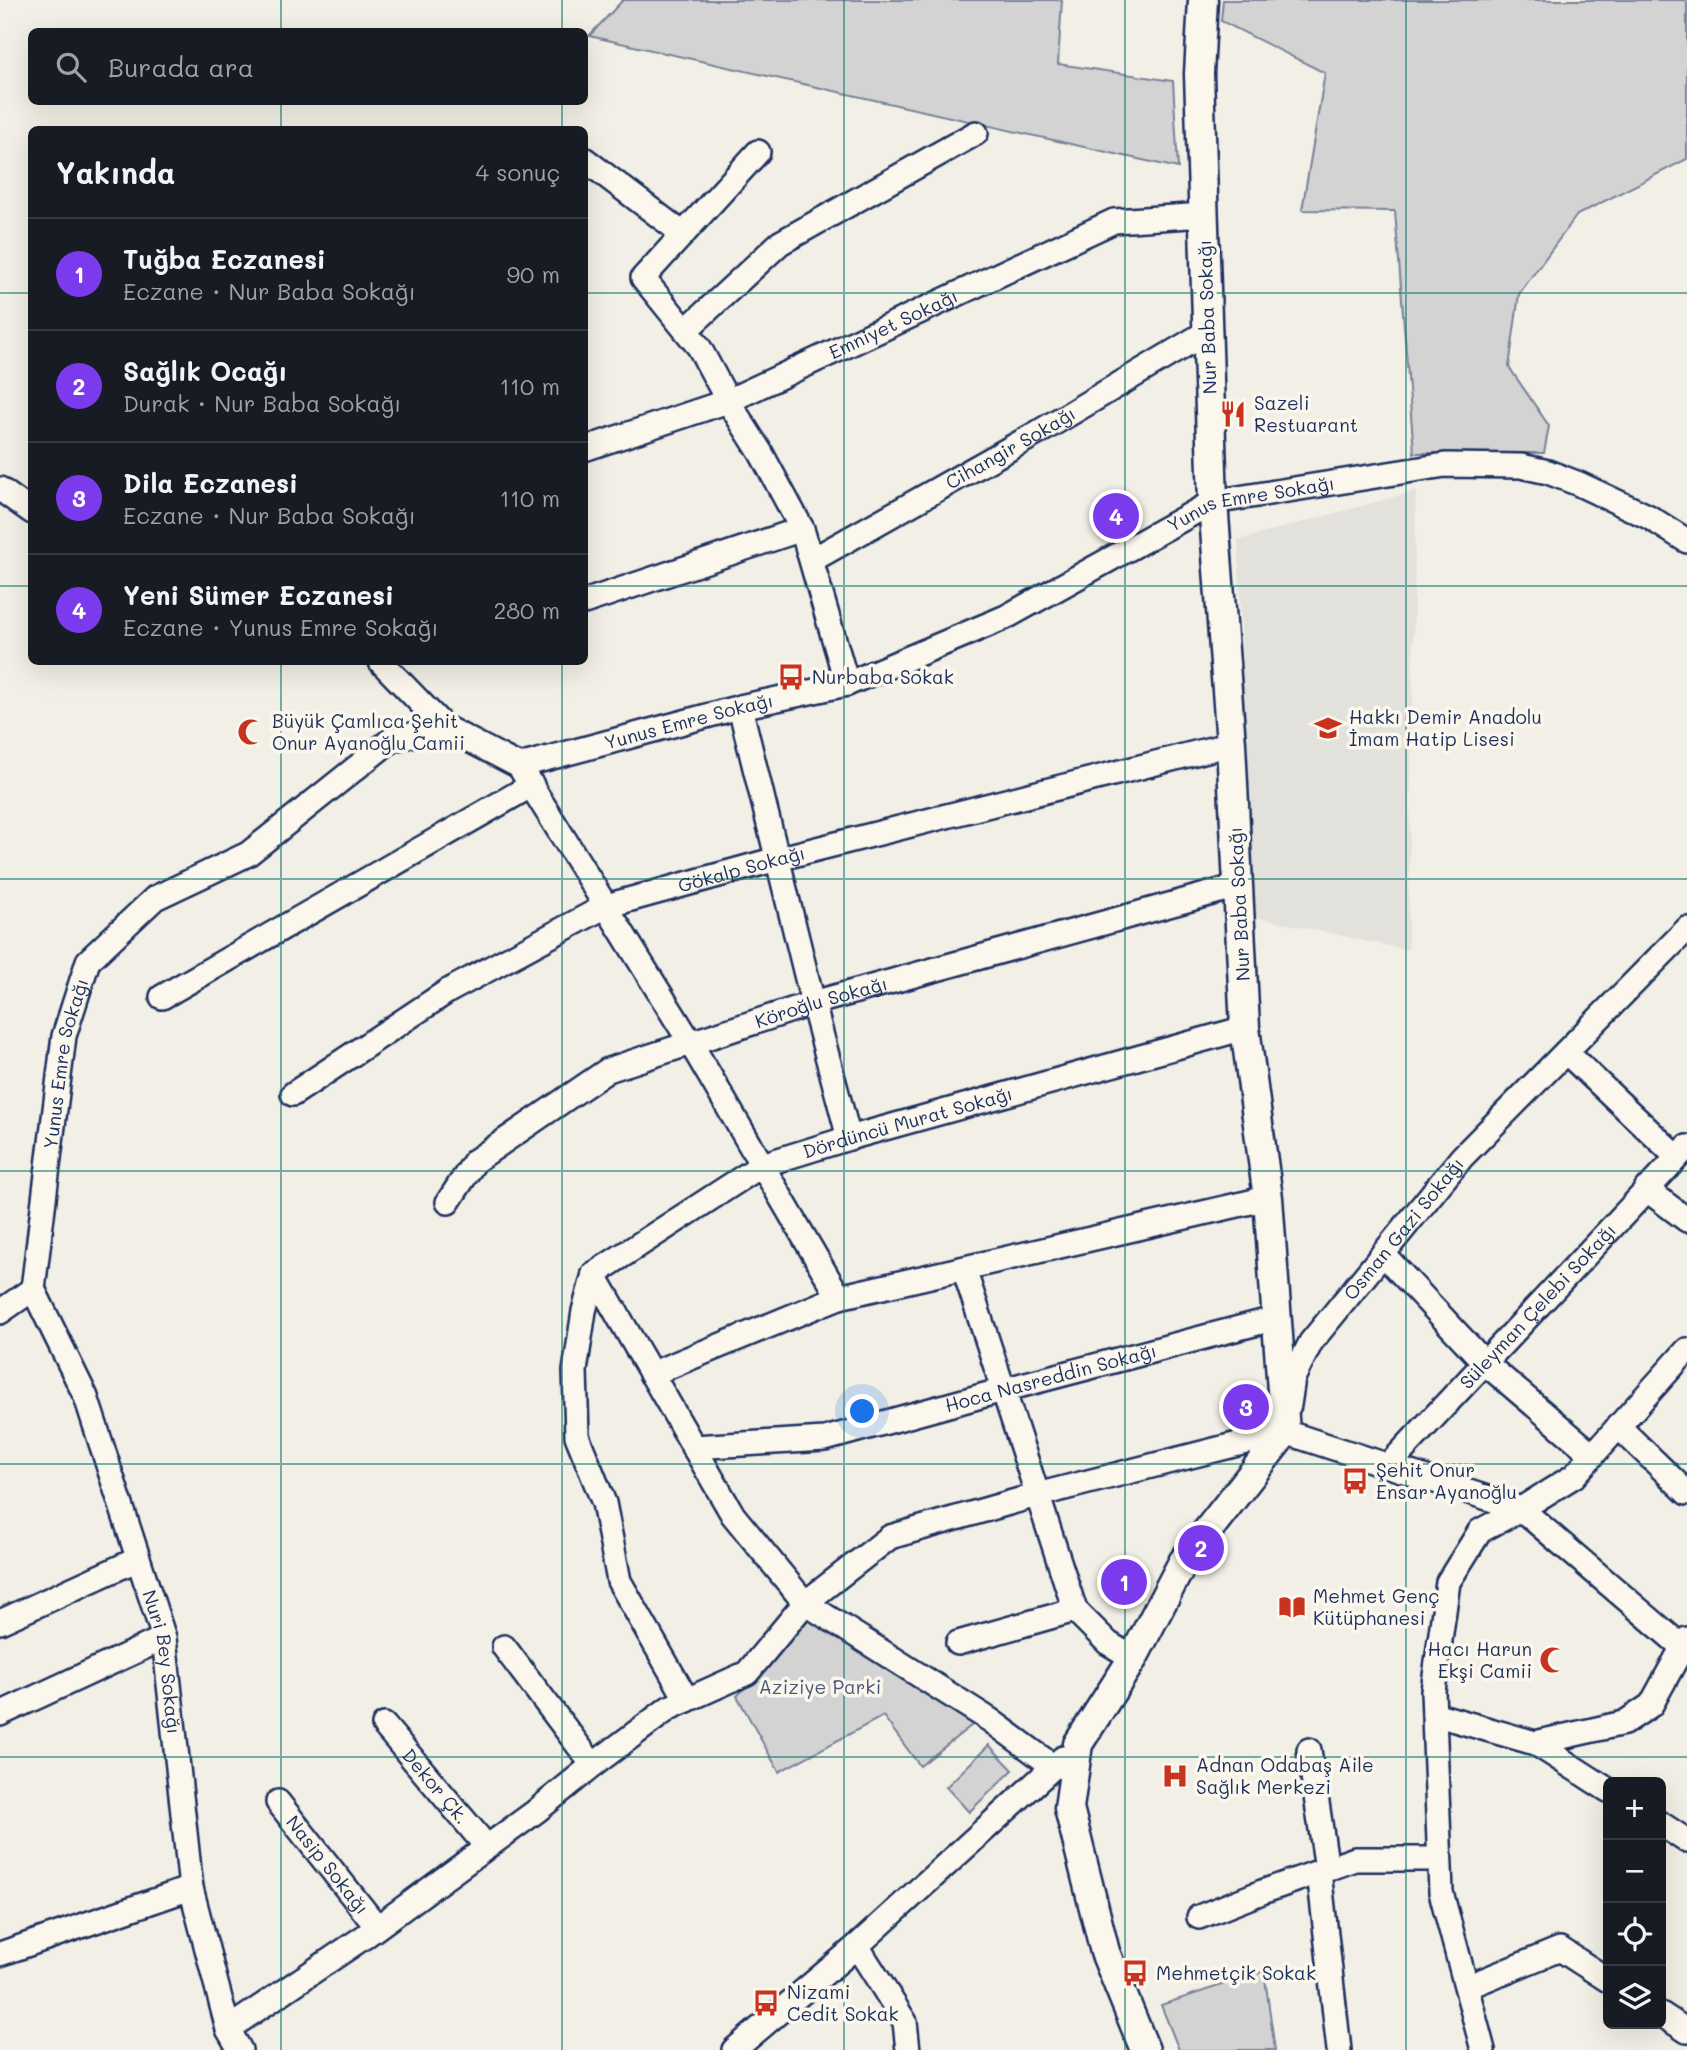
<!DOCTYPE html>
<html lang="tr">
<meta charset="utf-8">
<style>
body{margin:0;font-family:Mali,sans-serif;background:#242831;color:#f1f3f6}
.controls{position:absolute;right:21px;bottom:21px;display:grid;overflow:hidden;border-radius:10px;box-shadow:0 7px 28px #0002}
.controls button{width:63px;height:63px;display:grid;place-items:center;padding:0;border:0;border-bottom:2px solid #363941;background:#171b24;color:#f1f3f6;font:35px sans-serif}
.you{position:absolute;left:863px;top:1412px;width:24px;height:24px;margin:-18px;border:5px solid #fff;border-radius:50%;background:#1a73e8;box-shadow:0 0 0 10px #1a73e833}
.badge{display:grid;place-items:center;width:46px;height:46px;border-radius:50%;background:#7c3aed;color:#fff;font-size:23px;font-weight:700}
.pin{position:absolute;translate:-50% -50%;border:4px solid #fff;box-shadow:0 2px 7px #0006}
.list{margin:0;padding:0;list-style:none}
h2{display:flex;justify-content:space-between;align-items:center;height:91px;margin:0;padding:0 28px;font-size:30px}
h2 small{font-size:23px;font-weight:400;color:#9ea1a6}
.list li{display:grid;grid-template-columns:46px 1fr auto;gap:21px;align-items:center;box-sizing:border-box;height:112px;padding:0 28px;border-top:2px solid #363941}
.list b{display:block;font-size:26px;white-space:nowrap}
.list p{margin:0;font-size:23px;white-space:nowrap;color:#9ea1a6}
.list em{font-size:23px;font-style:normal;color:#9ea1a6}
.icon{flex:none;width:38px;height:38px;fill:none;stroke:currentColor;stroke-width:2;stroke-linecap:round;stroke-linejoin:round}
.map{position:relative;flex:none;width:1687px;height:2050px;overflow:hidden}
.search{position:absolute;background:#171b24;box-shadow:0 7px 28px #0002;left:28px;top:28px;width:560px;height:77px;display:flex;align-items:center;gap:18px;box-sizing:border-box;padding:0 24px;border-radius:10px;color:#9ea1a6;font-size:26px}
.panel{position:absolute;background:#171b24;box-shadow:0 7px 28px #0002;left:28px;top:126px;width:560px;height:539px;border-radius:10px}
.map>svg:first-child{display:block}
.built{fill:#e2e1dc}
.green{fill:#d2d3d2;stroke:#768198;stroke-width:2}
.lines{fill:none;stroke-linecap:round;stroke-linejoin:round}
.minor-casing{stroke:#1b2f5e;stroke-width:28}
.major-casing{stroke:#1b2f5e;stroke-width:33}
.minor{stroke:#fbf7ec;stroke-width:23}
.major{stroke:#fbf7ec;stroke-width:28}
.grid{fill:none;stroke:#0f766e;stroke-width:2;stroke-opacity:0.55}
.labels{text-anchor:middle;stroke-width:7;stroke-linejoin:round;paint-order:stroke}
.street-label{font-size:19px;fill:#1b2f5e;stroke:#fbf7ec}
.poi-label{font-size:19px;fill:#1b2f5e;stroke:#fbf7ec;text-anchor:start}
.park-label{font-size:19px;fill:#49587b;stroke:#fbf7ec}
</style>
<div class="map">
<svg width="1687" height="2050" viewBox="0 0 1687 2050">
<rect width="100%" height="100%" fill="#f2efe6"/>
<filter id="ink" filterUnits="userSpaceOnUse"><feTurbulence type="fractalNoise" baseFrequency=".0143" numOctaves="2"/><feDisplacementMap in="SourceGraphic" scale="14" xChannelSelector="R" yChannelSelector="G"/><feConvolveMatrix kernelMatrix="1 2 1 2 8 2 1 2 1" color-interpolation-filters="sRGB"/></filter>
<g filter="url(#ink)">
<!-- built -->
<path class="built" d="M1416 491 1408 950 1251 916 1238 540Z"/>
<!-- green -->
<path class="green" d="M623 0H1062L1058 64 1173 81 1178 168 589 36Z
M1223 0H1685L1687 2V159L1577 215 1519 294 1509 367 1549 426 1544 453H1414L1395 211 1302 210 1325 73 1221 21Z
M811 1617 977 1721 920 1766 883 1716 779 1772 737 1696Z
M989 1745 1013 1770 969 1812 946 1787Z
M1264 1971 1275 2050H1179L1161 2005Z"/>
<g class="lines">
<!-- minor casing -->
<g class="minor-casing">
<g id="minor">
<path d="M758 152 643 278 699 347 728 401 761 453 802 529 847 684"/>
<path d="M584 159 683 234"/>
<path d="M686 330 780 243 976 133"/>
<path id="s1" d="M584 449 728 401 1114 221 1204 215"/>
<path d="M0 489 32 512"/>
<path id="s2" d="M812 560 1039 432 1207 332"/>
<path d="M584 602 802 529"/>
<path d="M381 662 444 727"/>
<path d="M740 707 813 1003 849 1138"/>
<path d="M519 766 690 1042 839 1297 1268 1198"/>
<path d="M162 997 532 785"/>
<path d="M1566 1052 1677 1157"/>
<path id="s3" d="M293 1094 448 991 606 906 777 859 1231 744"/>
<path d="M1646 1189 1687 1220"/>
<path id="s4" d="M448 1202 475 1161 608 1070 813 1003 1238 886"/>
<path d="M1383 1254 1485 1363 1593 1455"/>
<path d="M964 1269 1075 1610 1108 1643 1133 1658"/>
<path id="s5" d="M594 1274 762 1165 849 1138 1245 1028"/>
<path d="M594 1274 733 1515 805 1603 990 1720 1054 1767"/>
<path d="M594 1274 584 1311 575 1371 577 1436 604 1503 619 1581 687 1700"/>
<path id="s6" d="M33 1289 64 1036 88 961 155 898 248 854 391 740 444 727 519 766 740 707 847 684 1006 617 1213 502 1445 465 1521 466 1548 472 1579 484 1649 517 1687 541"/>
<path id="s7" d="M33 1289 86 1397 164 1638 191 1888 228 2029 240 2050"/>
<path d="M0 1312 33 1289"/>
<path d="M651 1374 839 1297"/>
<path id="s8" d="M1289 1405 1293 1378 1311 1342 1462 1157 1687 929"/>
<path d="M1618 1426 1687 1493"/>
<path d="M1285 1432 1521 1509 1687 1651"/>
<path id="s9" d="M693 1447 825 1439 1003 1390 1277 1318"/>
<path id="s10" d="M1388 1466 1687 1147"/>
<path d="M0 1622 138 1559"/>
<path d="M958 1643 1075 1610"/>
<path d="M504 1647 593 1765"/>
<path d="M0 1714 164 1638"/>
<path d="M1434 1714 1535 1743 1624 1723 1651 1705 1687 1639"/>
<path id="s11" d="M384 1725 487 1847"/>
<path d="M1535 1743 1608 1790"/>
<path d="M1309 1750 1327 1869"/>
<path id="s12" d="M278 1802 377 1927"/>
<path d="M1661 1824 1687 1841"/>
<path d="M1319 1872 1339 2050"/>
<path d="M1199 1917 1262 1892 1355 1859H1439"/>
<path d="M857 1946 905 2022 908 2050"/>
<path d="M0 1954 191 1888"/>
<path d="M1467 1987 1560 1949 1608 1980"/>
<path d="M1661 2014 1687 2031"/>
<path d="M228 2029 364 1937 535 1812 593 1765 669 1708 747 1673 805 1603 890 1537 1037 1495 1285 1432"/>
<path d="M734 2050 857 1946 1063 1758"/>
<path d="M1483 2050 1441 1892 1433 1691 1448 1582 1480 1531 1521 1509 1574 1476 1687 1350"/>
</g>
</g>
<!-- major casing -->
<g class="major-casing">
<path id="major" d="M1145 2050 1105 1952 1069 1808 1078 1744 1133 1658 1183 1562 1285 1432 1268 1198 1245 1028 1231 744 1213 502 1199 74 1203 0"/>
</g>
<!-- minor -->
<use href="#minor" class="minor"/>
<!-- major -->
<use href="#major" class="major"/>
</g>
</g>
<!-- grid -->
<path class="grid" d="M281 0V32M562 0V32M844 0V2050M1125 0V2050M1406 0V2050M281 102V130M562 102V130M0 293H32M584 293H1687M0 586H32M584 586H1687M281 662V2050M562 662V2050M0 879H1687M0 1171H1687M0 1464H1687M0 1757H1687"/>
<!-- icons -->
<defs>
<g id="restaurant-bare" transform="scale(2.1)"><path d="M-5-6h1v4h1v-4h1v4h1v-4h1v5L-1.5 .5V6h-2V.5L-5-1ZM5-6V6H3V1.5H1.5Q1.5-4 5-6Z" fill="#c8321e" stroke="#fbf7ec" stroke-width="2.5" paint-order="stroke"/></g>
<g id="bus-bare" transform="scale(2.1)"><path d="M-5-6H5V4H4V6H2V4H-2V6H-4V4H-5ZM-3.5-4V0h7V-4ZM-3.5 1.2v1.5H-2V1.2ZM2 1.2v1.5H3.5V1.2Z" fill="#c8321e" stroke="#fbf7ec" stroke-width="2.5" paint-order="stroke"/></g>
<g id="school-bare" transform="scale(2.1)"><path d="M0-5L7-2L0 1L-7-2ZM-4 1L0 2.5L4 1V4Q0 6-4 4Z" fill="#c8321e" stroke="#fbf7ec" stroke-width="2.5" paint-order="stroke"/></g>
<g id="mosque-bare" transform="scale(2.1)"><path d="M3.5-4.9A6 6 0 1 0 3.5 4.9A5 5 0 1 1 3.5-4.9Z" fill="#c8321e" stroke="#fbf7ec" stroke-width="2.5" paint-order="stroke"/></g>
<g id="library-bare" transform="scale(2.1)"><path d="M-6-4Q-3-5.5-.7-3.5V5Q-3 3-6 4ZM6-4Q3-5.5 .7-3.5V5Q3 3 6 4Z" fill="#c8321e" stroke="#fbf7ec" stroke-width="2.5" paint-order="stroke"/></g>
<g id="hospital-bare" transform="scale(2.1)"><path d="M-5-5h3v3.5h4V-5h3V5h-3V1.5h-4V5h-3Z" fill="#c8321e" stroke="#fbf7ec" stroke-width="2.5" paint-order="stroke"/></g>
</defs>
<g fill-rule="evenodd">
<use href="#restaurant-bare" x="1233" y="414"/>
<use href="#bus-bare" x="791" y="677"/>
<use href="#school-bare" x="1328" y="728"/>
<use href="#mosque-bare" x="251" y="732"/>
<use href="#bus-bare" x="1355" y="1481"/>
<use href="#library-bare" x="1292" y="1607"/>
<use href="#mosque-bare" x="1553" y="1660"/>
<use href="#hospital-bare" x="1175" y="1776"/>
<use href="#bus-bare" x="1135" y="1973"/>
<use href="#bus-bare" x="766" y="2003"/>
</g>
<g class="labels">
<!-- street labels -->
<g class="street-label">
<text transform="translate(1207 317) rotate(-92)" y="7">Nur Baba Sokağı</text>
<text dy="7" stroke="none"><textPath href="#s1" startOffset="334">Emniyet Sokağı</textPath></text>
<text dy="7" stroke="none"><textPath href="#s2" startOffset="228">Cihangir Sokağı</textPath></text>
<text dy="7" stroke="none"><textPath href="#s6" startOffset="1634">Yunus Emre Sokağı</textPath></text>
<text dy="7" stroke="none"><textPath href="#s6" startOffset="1026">Yunus Emre Sokağı</textPath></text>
<text dy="7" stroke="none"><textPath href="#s3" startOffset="506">Gökalp Sokağı</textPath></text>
<text transform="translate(1239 904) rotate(-93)" y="7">Nur Baba Sokağı</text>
<text dy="7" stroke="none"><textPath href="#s4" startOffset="434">Köroğlu Sokağı</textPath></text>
<text dy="7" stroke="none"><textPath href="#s6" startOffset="228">Yunus Emre Sokağı</textPath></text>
<text dy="7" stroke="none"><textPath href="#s5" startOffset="352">Dördüncü Murat Sokağı</textPath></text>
<text dy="7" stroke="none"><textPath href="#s8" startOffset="214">Osman Gazi Sokağı</textPath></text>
<text dy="7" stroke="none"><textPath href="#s10" startOffset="219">Süleyman Çelebi Sokağı</textPath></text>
<text dy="7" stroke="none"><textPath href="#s9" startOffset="366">Hoca Nasreddin Sokağı</textPath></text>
<text dy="7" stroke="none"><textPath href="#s7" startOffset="397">Nuri Bey Sokağı</textPath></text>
<text dy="7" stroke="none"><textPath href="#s11" startOffset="80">Dekor Çk.</textPath></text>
<text dy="7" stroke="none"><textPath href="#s12" startOffset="80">Nasip Sokağı</textPath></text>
</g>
<!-- poi labels -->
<g class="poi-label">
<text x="1254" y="410">Sazeli<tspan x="1254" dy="22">Restuarant</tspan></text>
<text x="812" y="684">Nurbaba Sokak</text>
<text x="1349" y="724">Hakkı Demir Anadolu<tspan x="1349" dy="22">İmam Hatip Lisesi</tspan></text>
<text x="272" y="728">Büyük Çamlıca Şehit<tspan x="272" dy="22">Onur Ayanoğlu Camii</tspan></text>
<text x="1376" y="1477">Şehit Onur<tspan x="1376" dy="22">Ensar Ayanoğlu</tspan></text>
<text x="1313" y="1603">Mehmet Genç<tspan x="1313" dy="22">Kütüphanesi</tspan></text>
<text x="1532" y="1656" text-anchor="end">Hacı Harun<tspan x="1532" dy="22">Ekşi Camii</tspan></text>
<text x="1196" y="1772">Adnan Odabaş Aile<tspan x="1196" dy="22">Sağlık Merkezi</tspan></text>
<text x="1156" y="1980">Mehmetçik Sokak</text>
<text x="787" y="1999">Nizami<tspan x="787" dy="22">Cedit Sokak</tspan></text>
</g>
<!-- park labels -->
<g class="park-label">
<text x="820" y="1694">Aziziye Parki</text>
</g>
</g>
</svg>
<div class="controls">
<button>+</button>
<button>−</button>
<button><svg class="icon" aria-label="locate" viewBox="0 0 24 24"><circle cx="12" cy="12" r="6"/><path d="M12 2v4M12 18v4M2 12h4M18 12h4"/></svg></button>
<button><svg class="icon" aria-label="layers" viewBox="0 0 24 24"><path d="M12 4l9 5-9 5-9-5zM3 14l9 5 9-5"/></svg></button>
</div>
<div class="you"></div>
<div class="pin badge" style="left:1124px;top:1582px">1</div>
<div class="pin badge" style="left:1201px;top:1548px">2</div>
<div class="pin badge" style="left:1246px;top:1407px">3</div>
<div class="pin badge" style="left:1116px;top:516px">4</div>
<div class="search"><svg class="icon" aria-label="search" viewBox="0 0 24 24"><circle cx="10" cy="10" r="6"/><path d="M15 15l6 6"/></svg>Burada ara</div>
<section class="panel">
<h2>Yakında<small>4 sonuç</small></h2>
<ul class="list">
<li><span class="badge">1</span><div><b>Tuğba Eczanesi</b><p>Eczane · Nur Baba Sokağı</p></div><em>90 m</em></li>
<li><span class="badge">2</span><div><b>Sağlık Ocağı</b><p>Durak · Nur Baba Sokağı</p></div><em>110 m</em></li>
<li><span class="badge">3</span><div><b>Dila Eczanesi</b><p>Eczane · Nur Baba Sokağı</p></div><em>110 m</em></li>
<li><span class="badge">4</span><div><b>Yeni Sümer Eczanesi</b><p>Eczane · Yunus Emre Sokağı</p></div><em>280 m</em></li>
</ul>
</section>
</div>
